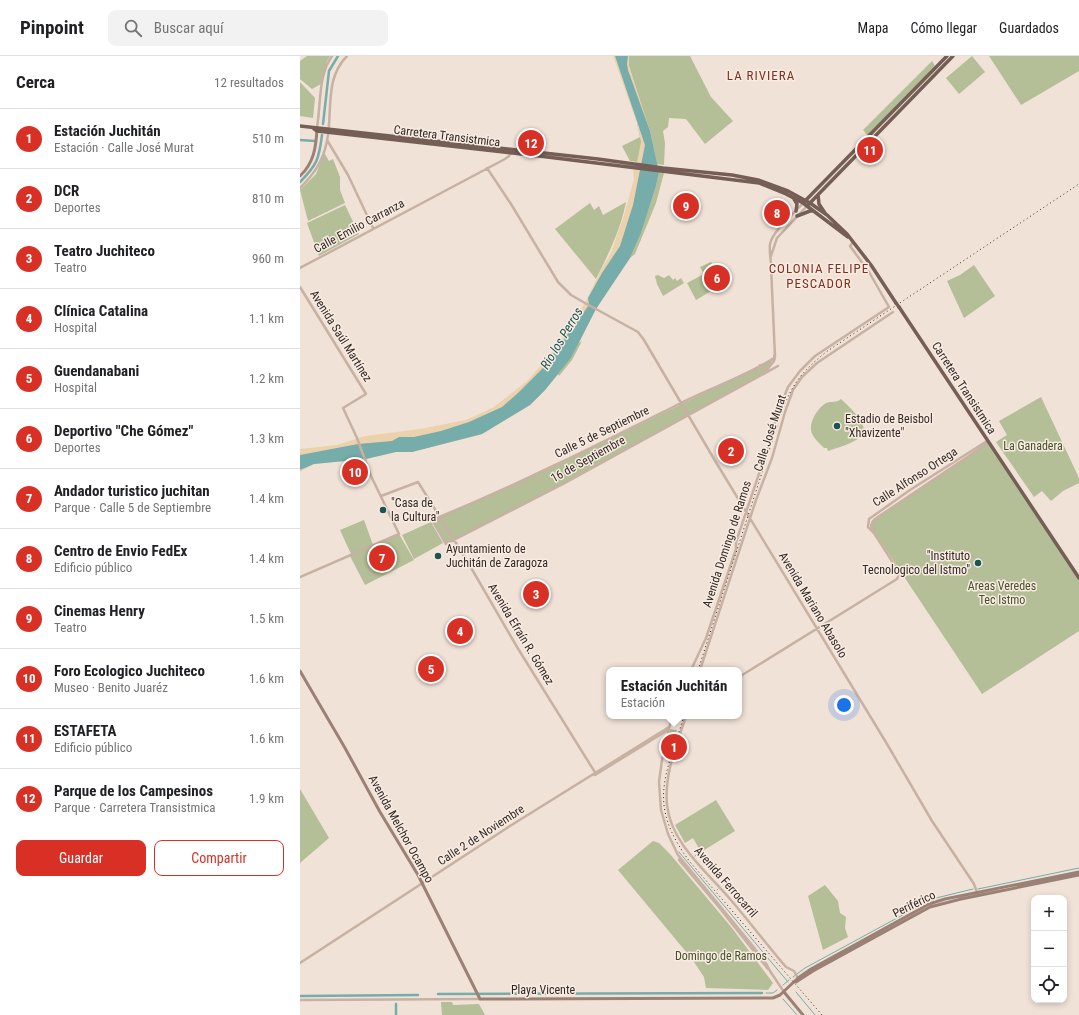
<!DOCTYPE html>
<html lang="es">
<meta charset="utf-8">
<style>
body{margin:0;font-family:"Roboto Condensed",sans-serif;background:#f2f2f2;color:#202124}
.controls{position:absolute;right:12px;bottom:12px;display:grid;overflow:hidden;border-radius:8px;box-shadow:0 2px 6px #0003}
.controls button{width:36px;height:36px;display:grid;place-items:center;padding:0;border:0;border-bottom:1px solid #e0e0e0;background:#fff;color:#202124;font:20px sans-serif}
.you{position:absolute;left:544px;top:649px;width:14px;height:14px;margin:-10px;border:3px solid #fff;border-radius:50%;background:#1a73e8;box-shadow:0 0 0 6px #1a73e833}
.badge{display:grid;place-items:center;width:26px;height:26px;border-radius:50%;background:#d93025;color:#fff;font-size:13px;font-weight:700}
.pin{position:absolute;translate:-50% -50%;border:2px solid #fff;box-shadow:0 1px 4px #0006}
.popup{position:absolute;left:306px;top:611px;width:136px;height:52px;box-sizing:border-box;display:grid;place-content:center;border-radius:8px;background:#fff;filter:drop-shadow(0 1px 3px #0005);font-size:13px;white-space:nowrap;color:#757577}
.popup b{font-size:15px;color:#202124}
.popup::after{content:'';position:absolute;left:50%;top:100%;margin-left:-8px;border:8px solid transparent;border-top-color:#fff}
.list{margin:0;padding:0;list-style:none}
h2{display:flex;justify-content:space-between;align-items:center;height:52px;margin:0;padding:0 16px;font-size:17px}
h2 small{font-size:13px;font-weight:400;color:#757577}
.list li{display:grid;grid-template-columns:26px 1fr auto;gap:12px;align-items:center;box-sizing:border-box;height:60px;padding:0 16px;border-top:1px solid #e0e0e0}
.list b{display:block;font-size:15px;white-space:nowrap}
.list p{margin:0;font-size:13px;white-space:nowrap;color:#757577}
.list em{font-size:13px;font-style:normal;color:#757577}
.actions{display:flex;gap:8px;padding:12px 16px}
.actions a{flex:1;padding:9px 0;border:1px solid #d93025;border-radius:8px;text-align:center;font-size:14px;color:#d93025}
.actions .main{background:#d93025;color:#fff}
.icon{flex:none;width:22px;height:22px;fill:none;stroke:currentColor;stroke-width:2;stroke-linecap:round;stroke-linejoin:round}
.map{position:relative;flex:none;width:779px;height:959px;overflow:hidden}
header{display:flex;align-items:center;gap:24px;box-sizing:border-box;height:56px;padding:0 20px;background:#fff;border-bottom:1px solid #e0e0e0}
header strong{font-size:19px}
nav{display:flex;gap:22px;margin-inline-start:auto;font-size:14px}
.search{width:280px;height:36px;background:#f2f2f2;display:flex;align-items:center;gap:10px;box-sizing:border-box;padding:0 14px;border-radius:8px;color:#757577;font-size:15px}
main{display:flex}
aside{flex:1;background:#fff}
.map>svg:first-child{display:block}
.green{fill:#b4be97}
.sand{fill:#ecd1ad}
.water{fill:#76acaa}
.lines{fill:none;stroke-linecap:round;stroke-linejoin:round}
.stream{stroke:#76acaa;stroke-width:1}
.canal{stroke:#76acaa;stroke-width:2.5}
.tertiary{stroke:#c7b1a3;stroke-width:2.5}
.secondary{stroke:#9b8075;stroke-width:3}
.primary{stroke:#745e56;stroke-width:3.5}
.rail{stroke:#332825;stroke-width:1;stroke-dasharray:1 3;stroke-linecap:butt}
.primary-bridge{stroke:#745e56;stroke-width:3.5}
.poi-dot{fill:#1c5352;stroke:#f8ece2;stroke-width:1.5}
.labels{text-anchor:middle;stroke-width:3;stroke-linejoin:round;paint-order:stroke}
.street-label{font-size:12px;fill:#332825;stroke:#f8ece2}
.poi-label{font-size:12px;fill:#332825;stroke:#f8ece2;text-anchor:start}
.park-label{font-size:12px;fill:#455029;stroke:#f8ece2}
.neighbourhood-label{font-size:13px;letter-spacing:1px;fill:#802f20;stroke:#f8ece2}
.water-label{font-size:13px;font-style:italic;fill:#1c5352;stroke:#f8ece2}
</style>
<header>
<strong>Pinpoint</strong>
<div class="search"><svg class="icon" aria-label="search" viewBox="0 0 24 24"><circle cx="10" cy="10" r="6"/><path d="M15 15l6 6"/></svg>Buscar aquí</div>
<nav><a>Mapa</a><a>Cómo llegar</a><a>Guardados</a></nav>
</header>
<main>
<aside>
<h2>Cerca<small>12 resultados</small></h2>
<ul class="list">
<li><span class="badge">1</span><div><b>Estación Juchitán</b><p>Estación · Calle José Murat</p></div><em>510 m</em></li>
<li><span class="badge">2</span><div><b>DCR</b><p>Deportes</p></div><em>810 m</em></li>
<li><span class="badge">3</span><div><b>Teatro Juchiteco</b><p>Teatro</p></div><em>960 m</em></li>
<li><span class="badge">4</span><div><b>Clínica Catalina</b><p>Hospital</p></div><em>1.1 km</em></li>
<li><span class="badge">5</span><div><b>Guendanabani</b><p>Hospital</p></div><em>1.2 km</em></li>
<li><span class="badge">6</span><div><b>Deportivo &quot;Che Gómez&quot;</b><p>Deportes</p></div><em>1.3 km</em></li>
<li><span class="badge">7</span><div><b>Andador turistico juchitan</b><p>Parque · Calle 5 de Septiembre</p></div><em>1.4 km</em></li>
<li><span class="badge">8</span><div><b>Centro de Envio FedEx</b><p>Edificio público</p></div><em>1.4 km</em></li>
<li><span class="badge">9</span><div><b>Cinemas Henry</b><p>Teatro</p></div><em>1.5 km</em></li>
<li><span class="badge">10</span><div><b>Foro Ecologico Juchiteco</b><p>Museo · Benito Juaréz</p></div><em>1.6 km</em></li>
<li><span class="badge">11</span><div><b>ESTAFETA</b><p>Edificio público</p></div><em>1.6 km</em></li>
<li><span class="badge">12</span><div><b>Parque de los Campesinos</b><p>Parque · Carretera Transistmica</p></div><em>1.9 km</em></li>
</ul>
<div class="actions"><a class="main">Guardar</a><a>Compartir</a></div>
</aside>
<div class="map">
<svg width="779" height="959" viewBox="0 0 779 959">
<rect width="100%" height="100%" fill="#f0e2d7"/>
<!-- green -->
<path class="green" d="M7 0H30L27 5 21 28 12 33 0 23V5Z
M329 0H390L411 41 433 65 405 88 386 63 369 62 368 71 363 75 365 87 364 109 357 108 358 115 364 117 356 147 335 198 330 202 296 251 279 287 282 285 272 304 259 320 258 318 245 334 230 349 182 378 111 396H96L141 375 202 351 242 313 289 249 317 184 332 142 337 106 330 105 322 90 340 81 337 67 352 84 329 10Z
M672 0 685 16 659 38 646 22Z
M689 0H779V15L721 49Z
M632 5 635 10 568 80 563 74Z
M0 26 15 42 13 62 0 60Z
M228 73 242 76 236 96 222 94 225 81Z
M24 98H25L29 105 33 103 40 121V134L45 147 8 165 0 134 16 118Z
M326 146C321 173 308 199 296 223L255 173 290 147 294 154 299 150 303 159Z
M45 149 59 178 19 200 7 167Z
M411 206 415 213 422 209 431 223 396 244 387 227 404 218 400 211Z
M674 209 695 240 664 262 647 225 660 219Z
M358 219 364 222 369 219 373 224 375 222 377 225 381 222 384 227 363 240 357 228 355 220Z
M475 301 464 317 265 427 146 488 132 464 257 409 453 313Z
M741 341 779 422V427L763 435 751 445 742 435 734 441 696 386 707 379 699 365Z
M541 343C575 375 571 382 528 395L527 392H524C519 387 512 381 511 374 510 364 518 352 526 347 531 345 537 347 541 343Z
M688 387 779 522V575L682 638 571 471 572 466Z
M64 464 73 489 99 478 114 504 65 529 50 500 51 498 40 474Z
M131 466 143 487 114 503 102 479Z
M370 673 377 674 368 704 366 703Z
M0 733 29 782 0 807Z
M416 744 435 775 401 796 393 782 385 787 375 769Z
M353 785 359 787 370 798 432 872 473 927 468 934 406 932 404 921 392 903 318 814Z
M525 829 538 845 540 857 546 861 545 872 548 881 523 894 508 840Z
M141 946H152L153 949 179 948 185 959H142Z"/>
<!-- sand -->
<path class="sand" d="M313 0H329V10L350 75 359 116 356 130 341 177 330 202 296 253 271 302 245 334 230 349 182 378 111 396H96L66 403 14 408 0 416V393L37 389 65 380 120 373 166 364 194 351 227 325 249 300 285 247 302 212 311 197 325 156 334 123 333 116 337 106 341 86 337 67Z"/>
<!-- water -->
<path class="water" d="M315 0H328L327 8 328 14 350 75 359 116 356 130 341 177 330 202 296 253 271 302 245 334 230 349 182 378 112 396H96L66 403 14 408 0 414V399L58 388 92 385 99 381H114L141 375 169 366 202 351 218 337 242 313 289 249 288 242 302 217 320 190 333 149 345 89Z"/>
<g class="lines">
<!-- stream -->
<path class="stream" d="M379 796 488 926
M395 800 403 795
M678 833 779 812
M417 834 418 833
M493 921 505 912 632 843 673 833
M483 929 489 924
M496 936 515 959
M466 937H473L477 934
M483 943 497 959"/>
<!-- canal -->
<path class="canal" d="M23 68 29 15 38 0
M0 84 15 85
M0 126C17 109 19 103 22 79
M138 938 462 937
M0 940 118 939
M96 959V948"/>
<!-- tertiary -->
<path class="tertiary" d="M17 71C21 49 18 19 32 0
M27 84 48 119 73 172
M187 112 211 148 258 226 271 239 285 247 338 276 344 284 414 403 587 688 632 765 674 828 678 839
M0 132C15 117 23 105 27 85 33 56 24 23 47 0
M471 200 477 182 507 150
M0 212 205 103 209 100 211 96
M0 231 66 338 43 352 57 382 71 420 99 478 0 521
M475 297 474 302C443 322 407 333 375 350 295 390 215 430 132 464L146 488 265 427 478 310
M460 309 464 317
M466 315 474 305 475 301 471 210C471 203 469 195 470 188 473 174 494 158 503 147
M81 440 118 426 166 503 217 591 296 718
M573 475C570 470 571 467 575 463L688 387
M391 614 406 582 436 493V486L467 394 477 359 488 331 500 315 515 300 589 251 569 216 550 190 553 186
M400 614 456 444 472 402 485 356 493 334 502 321 517 307 593 256
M439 621 597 523 599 519 597 513 574 477 568 471 569 463 610 434 687 385
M372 660 362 704 359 726 361 754 368 778 378 799 452 889 467 909 470 915 484 936
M386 660C377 688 364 718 367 749 371 787 406 815 430 843 449 865 467 889 486 911L494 915 498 922
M295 719 368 674
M380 802 379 804 418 850 468 913
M0 907 210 770 369 671
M0 944 180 943"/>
<!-- secondary -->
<path class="secondary" d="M0 120C14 107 16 91 17 73
M0 615 45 692 80 756 118 819 180 943 473 942 480 939 498 922 511 913 629 848 645 843 779 816
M496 926 513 915 630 851 661 843 779 819
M484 936 503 959"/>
<!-- primary -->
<path class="primary" d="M0 70 298 103 363 112 432 119 458 124 488 135 510 147 527 159 547 178 571 209 596 247
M13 72 17 75 239 100 459 127 486 138 503 147 548 181
M518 139 519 148 525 157
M494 143 497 148 496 155
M505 145 647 0
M508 149 653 0
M497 160 510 155H514
M599 251 779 522"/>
<!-- rail -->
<path class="rail" d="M398 614 482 355C493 326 503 315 526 296L779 128
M384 660C365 722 347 748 390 806L522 959"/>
<!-- primary-bridge -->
<path class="primary-bridge" d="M596 247 599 251"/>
</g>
<!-- markers -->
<g class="poi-dot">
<circle cx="537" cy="370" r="4"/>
<circle cx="83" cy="454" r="4"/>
<circle cx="138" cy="500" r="4"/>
<circle cx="678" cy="507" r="4"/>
</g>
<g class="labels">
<!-- street labels -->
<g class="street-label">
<text transform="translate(147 80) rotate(7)" y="4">Carretera Transistmica</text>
<text transform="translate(59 170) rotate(-28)" y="4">Calle Emilio Carranza</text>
<text transform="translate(41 280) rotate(58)" y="4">Avenida Saúl Martínez</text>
<text transform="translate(664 332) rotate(57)" y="4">Carretera Transistmica</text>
<text transform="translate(302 376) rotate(-26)" y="4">Calle 5 de Septiembre</text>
<text transform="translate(470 377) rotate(-72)" y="4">Calle José Murat</text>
<text transform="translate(288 403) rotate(-29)" y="4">16 de Septiembre</text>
<text transform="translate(615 421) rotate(-33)" y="4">Calle Alfonso Ortega</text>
<text transform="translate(427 488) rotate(-72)" y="4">Avenida Domingo de Ramos</text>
<text transform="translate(513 549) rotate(59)" y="4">Avenida Mariano Abasolo</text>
<text transform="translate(221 578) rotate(59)" y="4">Avenida Efraín R. Gómez</text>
<text transform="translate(101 773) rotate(61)" y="4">Avenida Melchor Ocampo</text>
<text transform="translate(181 779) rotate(-33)" y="4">Calle 2 de Noviembre</text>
<text transform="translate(426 826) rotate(49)" y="4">Avenida Ferrocarril</text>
<text transform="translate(614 848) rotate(-26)" y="4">Periférico</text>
<text x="243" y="938">Playa Vicente</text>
</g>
<!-- poi labels -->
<g class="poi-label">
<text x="545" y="367">Estadio de Beisbol<tspan x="545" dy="14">"Xhavizente"</tspan></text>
<text x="91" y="451">"Casa de<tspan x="91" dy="14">la Cultura"</tspan></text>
<text x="146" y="497">Ayuntamiento de<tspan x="146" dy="14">Juchitán de Zaragoza</tspan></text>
<text x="670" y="504" text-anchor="end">"Instituto<tspan x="670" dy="14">Tecnologico del Istmo"</tspan></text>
</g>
<!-- park labels -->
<g class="park-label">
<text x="733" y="394">La Ganadera</text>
<text x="702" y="534">Areas Veredes<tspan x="702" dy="14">Tec Istmo</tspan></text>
<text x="421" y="904">Domingo de Ramos</text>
</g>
<!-- neighbourhood labels -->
<g class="neighbourhood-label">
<text x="461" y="24">LA RIVIERA</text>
<text x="519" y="217">COLONIA FELIPE<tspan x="519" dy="15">PESCADOR</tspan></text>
</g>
<!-- water labels -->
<g class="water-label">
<text transform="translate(261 282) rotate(-59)" y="5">Rio los Perros</text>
</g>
</g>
</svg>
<div class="controls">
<button>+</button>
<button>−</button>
<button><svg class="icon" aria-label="locate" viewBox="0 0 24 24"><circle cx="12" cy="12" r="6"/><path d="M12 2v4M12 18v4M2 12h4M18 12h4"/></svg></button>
</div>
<div class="you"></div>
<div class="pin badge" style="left:374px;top:691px">1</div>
<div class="popup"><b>Estación Juchitán</b>Estación</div>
<div class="pin badge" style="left:431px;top:395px">2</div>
<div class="pin badge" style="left:236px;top:538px">3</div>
<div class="pin badge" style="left:160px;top:575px">4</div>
<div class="pin badge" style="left:131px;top:613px">5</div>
<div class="pin badge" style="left:417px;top:222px">6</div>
<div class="pin badge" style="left:82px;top:502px">7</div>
<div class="pin badge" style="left:477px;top:157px">8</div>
<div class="pin badge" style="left:386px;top:150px">9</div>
<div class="pin badge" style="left:55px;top:416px">10</div>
<div class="pin badge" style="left:570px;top:94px">11</div>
<div class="pin badge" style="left:231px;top:87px">12</div>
</div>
</main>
